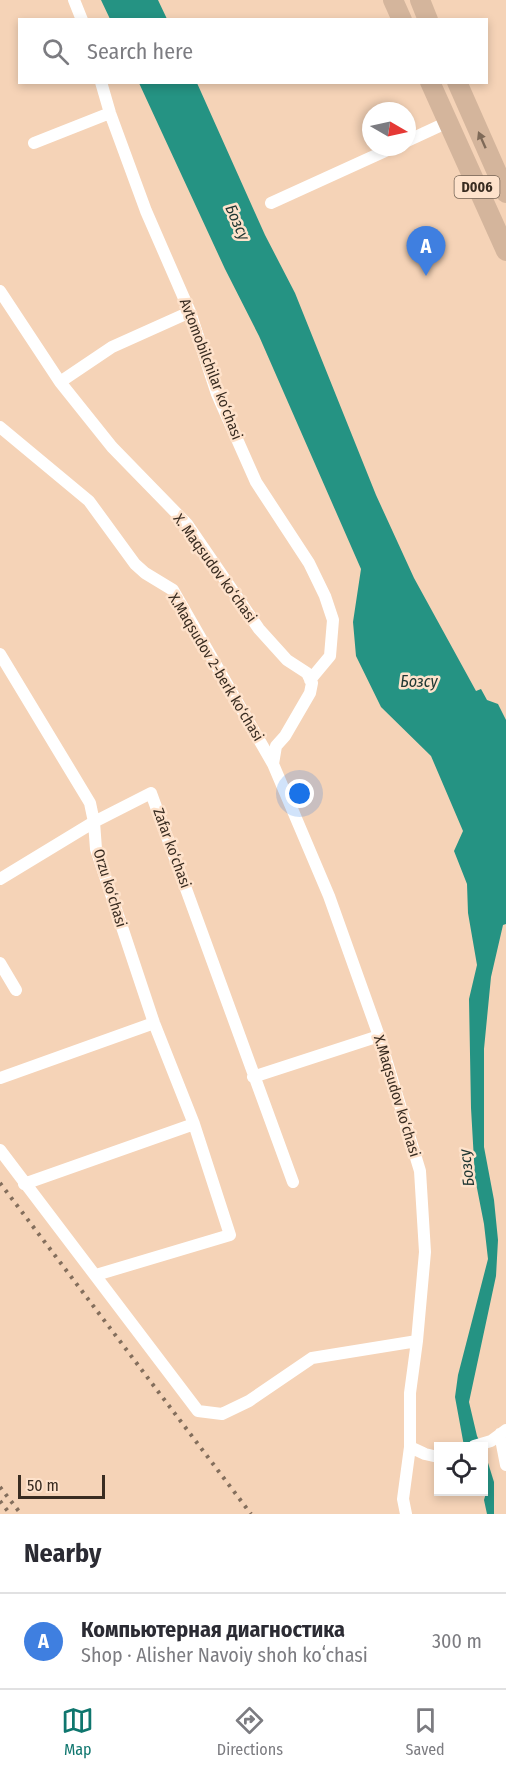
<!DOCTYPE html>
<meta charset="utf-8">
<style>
body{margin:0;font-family:"Fira Sans Condensed",sans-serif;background:#f2f2f3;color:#2b2b33}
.controls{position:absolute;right:18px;bottom:18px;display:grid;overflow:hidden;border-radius:0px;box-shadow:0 3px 9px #0003}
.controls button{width:54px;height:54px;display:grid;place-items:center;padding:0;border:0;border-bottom:2px solid #e1e1e2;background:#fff;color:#2b2b33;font:30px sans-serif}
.compass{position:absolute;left:362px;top:102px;width:54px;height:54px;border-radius:50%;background:#fff;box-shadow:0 3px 9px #0003;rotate:99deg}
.scale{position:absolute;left:18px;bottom:15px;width:87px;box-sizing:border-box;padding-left:6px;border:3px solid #392c21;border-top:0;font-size:16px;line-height:21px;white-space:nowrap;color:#392c21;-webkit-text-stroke:4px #fee2cb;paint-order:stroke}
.you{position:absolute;left:300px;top:794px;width:21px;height:21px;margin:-15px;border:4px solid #fff;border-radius:50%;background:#1a73e8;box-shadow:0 0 0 9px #1a73e833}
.badge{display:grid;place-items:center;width:39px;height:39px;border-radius:50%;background:#0f766e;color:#fff;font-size:20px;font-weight:700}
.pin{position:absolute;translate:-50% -50px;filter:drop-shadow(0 2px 3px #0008)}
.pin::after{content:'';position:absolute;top:32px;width:21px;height:18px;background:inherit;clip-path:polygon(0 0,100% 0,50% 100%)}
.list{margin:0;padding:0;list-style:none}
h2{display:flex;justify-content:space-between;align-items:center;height:78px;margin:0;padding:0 24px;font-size:26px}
h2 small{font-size:20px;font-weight:400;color:#7c7c81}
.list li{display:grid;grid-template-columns:39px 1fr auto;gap:18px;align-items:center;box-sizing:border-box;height:96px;padding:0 24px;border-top:2px solid #e1e1e2}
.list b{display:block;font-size:22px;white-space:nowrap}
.list p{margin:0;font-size:20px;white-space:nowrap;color:#7c7c81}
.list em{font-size:20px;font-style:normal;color:#7c7c81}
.icon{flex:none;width:33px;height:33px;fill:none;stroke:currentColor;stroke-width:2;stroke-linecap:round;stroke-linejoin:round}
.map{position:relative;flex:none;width:506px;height:1514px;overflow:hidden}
.search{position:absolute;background:#fff;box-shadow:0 3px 9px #0003;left:18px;right:18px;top:18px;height:66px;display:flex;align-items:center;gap:15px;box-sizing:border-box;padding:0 21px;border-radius:0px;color:#7c7c81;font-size:22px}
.sheet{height:174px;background:#fff}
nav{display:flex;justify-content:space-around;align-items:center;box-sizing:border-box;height:84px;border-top:2px solid #e1e1e2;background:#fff;font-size:16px;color:#7c7c81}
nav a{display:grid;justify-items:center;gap:3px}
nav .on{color:#0f766e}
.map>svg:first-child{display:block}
.water{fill:#259383}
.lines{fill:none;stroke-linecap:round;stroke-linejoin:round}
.minor{stroke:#fff;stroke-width:12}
.primary{stroke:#d4b59c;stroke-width:20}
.rail{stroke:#836e5c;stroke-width:4;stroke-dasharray:3 6;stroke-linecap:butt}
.oneway{fill:#7f6a58}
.labels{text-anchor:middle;stroke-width:5;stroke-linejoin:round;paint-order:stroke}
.shield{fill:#fee2cb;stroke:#746354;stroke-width:1.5}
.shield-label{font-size:14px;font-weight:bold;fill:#392c21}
.street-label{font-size:15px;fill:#392c21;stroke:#fee2cb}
.water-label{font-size:16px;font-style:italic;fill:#213834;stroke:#fee2cb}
</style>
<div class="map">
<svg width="506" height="1514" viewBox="0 0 506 1514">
<rect width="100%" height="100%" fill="#f5d3b7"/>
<!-- water -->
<path class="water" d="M101 0H158L167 19H110Z
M139 83H197L265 235 295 293 376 495 414 578 476 691 481 689 487 700 498 704 506 720V924L503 925 491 977 484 1049V1147L494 1200 498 1240 496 1276 469 1402 477 1436 482 1446H464L455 1397 458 1375 488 1259 484 1224 475 1178 471 1108 469 999 477 965 468 913 467 884 454 851 463 831 431 756 381 707 356 656 353 622 361 569 259 336 225 269Z
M484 1450 494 1482V1514H487L484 1500 487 1489 484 1477Z"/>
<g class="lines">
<!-- minor -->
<path class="minor" d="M74 0 82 20
M101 82 110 113 146 211 190 312 217 394 256 482 309 563 325 596 333 620 330 656 310 680
M407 141 448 122
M34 143 110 113
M271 203 394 147
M0 291 60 382 112 447 187 524 259 629 287 660 307 673 312 683 310 693 285 736 276 746 273 764
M60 382 112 347 190 312
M0 427 89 501 135 564 145 573 173 590 273 764 329 896 379 1036 420 1171 425 1252 417 1341 410 1393V1447L403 1499 406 1514
M0 654 90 803 94 822 96 849 154 1023 194 1124 230 1235 96 1275
M0 879 94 822 151 793 293 1182
M0 963 16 990
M253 1077 379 1036
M0 1078 154 1023
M0 1150 198 1411 222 1414 249 1401 312 1358 417 1341
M24 1184 194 1124
M500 1434 506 1465
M474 1446 491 1441 506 1430
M410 1447 425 1454 438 1457"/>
<!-- primary -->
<path class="primary" d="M393 0 402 20
M420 0 428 20
M430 82 506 251
M457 82 506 193"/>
<!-- rail -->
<path class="rail" d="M0 1183 251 1514
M0 1487 21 1514
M0 1501 10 1514"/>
</g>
<!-- one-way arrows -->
<defs><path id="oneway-solid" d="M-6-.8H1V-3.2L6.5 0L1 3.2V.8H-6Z" transform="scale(1.5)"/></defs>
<use class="oneway" href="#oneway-solid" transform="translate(482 140) rotate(-114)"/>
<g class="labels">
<!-- shield labels -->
<rect class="shield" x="454.5" y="176" width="45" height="22" rx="4.5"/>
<g class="shield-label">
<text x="477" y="192">D006</text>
</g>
<!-- street labels -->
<g class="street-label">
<text transform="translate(211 369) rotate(69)" y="5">Avtomobilchilar ko‘chasi</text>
<text transform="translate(215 568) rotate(54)" y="5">X. Maqsudov ko‘chasi</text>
<text transform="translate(216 667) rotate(59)" y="5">X.Maqsudov 2-berk ko‘chasi</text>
<text transform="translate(172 848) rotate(70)" y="5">Zafar ko‘chasi</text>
<text transform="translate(110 888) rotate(73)" y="5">Orzu ko‘chasi</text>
<text transform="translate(397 1096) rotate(73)" y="5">X.Maqsudov ko‘chasi</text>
</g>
<!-- water labels -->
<g class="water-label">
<text transform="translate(238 222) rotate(66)" y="6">Бозсу</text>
<text x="419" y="687">Бозсу</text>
<text transform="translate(466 1168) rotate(-97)" y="6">Бозсу</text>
</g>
</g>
</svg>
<div class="controls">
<button><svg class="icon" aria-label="locate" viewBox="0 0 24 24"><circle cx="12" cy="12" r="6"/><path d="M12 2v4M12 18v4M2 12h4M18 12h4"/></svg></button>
</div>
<svg class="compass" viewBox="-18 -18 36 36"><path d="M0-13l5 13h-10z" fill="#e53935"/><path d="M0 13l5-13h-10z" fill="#7c7c81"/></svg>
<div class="scale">50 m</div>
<div class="you"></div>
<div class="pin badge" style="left:426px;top:276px;background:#3f7fe0">A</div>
<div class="search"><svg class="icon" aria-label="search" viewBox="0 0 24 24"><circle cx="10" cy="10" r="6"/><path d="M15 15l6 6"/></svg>Search here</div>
</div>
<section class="sheet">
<h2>Nearby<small></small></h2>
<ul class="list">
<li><span class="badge" style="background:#3f7fe0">A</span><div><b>Компьютерная диагностика</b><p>Shop · Alisher Navoiy shoh koʻchasi</p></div><em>300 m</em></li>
</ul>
</section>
<nav>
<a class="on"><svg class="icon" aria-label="map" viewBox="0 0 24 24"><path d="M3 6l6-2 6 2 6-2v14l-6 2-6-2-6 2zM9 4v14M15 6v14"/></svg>Map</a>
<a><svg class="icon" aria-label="directions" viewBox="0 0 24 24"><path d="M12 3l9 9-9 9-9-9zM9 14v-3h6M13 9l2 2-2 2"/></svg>Directions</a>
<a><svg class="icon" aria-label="saved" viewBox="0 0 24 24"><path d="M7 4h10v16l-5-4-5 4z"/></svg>Saved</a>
</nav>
